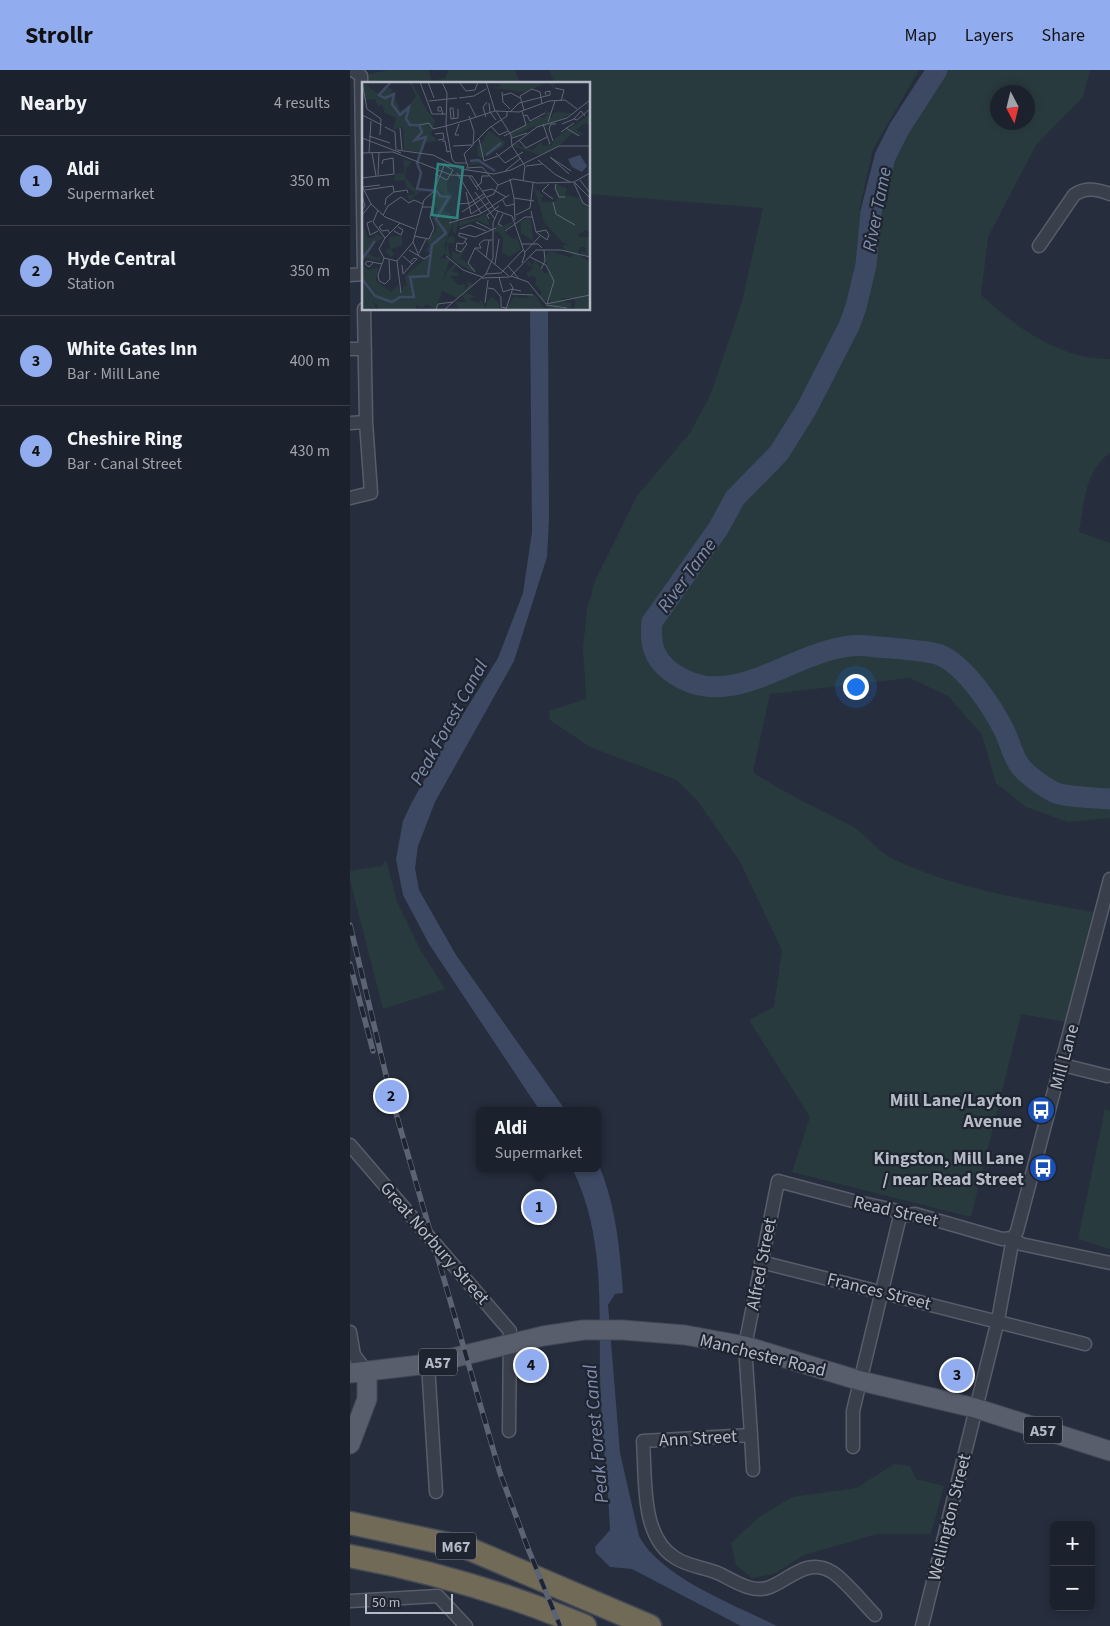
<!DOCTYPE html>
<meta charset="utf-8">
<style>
body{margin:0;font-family:"Source Sans 3",sans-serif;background:#292f39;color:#f1f3f6}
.controls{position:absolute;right:15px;bottom:15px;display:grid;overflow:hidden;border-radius:8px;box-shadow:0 2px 8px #0003}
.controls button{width:45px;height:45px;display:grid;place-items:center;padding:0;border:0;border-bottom:1px solid #3a3f49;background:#1c222d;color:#f1f3f6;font:25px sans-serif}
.compass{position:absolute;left:640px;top:15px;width:45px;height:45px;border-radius:50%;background:#1c222d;box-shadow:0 2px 8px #0003;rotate:173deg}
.scale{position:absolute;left:15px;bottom:12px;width:88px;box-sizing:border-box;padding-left:5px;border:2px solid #b5bac7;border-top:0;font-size:14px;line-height:18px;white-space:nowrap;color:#b5bac7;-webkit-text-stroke:4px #1f2431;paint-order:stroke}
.you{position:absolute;left:505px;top:616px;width:18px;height:18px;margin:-12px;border:4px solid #fff;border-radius:50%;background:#1a73e8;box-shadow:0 0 0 8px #1a73e833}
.badge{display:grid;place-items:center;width:32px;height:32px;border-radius:50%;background:#92adef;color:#111;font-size:16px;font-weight:700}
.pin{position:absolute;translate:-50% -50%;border:2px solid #fff;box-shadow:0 1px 5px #0006}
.popup{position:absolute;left:126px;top:1037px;width:125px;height:65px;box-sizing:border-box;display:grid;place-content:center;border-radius:8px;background:#1c222d;filter:drop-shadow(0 1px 4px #0005);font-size:16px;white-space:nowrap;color:#a0a4aa}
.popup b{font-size:19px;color:#f1f3f6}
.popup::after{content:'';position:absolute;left:50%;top:100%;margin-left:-10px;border:10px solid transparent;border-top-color:#1c222d}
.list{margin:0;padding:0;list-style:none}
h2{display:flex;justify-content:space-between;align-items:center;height:65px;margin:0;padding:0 20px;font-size:21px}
h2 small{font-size:16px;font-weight:400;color:#a0a4aa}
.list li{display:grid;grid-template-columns:32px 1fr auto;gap:15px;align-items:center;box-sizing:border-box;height:90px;padding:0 20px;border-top:1px solid #3a3f49}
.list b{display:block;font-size:19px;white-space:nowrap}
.list p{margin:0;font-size:16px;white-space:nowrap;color:#a0a4aa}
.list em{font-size:16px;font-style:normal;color:#a0a4aa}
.map{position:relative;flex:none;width:760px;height:1556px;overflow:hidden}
header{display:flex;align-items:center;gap:30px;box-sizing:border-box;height:70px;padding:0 25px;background:#92adef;color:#111}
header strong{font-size:24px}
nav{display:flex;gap:28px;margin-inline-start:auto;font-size:18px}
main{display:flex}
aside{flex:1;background:#1c222d}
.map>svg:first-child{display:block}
.green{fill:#293a3e;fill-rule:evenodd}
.water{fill:#3d4963}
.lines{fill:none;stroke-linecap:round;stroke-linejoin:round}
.river{stroke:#3d4963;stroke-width:21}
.street-casing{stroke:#585d6a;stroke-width:15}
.primary-casing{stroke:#434855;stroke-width:21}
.highway-casing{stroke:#454a57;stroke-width:25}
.street{stroke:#3a3f4c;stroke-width:12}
.primary{stroke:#585e6c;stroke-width:19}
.highway{stroke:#716a57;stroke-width:22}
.rail-casing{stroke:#5c6373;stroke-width:5.5}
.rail{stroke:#1f2431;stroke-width:4;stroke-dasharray:11;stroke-linecap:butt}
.labels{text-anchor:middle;stroke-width:4.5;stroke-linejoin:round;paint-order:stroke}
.shield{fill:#1f2431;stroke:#888d9a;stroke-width:1}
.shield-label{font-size:16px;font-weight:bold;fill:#b5bac7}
.street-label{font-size:18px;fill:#b5bac7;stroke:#1f2431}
.poi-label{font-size:18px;font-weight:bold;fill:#b5bac7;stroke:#1f2431;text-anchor:end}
.water-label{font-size:19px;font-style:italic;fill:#7f8eac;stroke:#1f2431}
.inset-river{fill:none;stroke:#3d4963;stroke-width:2.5}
.inset-road{fill:none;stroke:#5f6574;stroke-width:1}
.view{fill:#308480;fill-opacity:0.15;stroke:#308480;stroke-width:2.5}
.inset-edge{fill:none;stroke:#b5bac7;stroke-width:2.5}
</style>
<header>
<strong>Strollr</strong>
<nav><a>Map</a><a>Layers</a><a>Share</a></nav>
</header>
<main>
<aside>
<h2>Nearby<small>4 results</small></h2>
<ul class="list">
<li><span class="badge">1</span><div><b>Aldi</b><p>Supermarket</p></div><em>350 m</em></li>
<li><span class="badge">2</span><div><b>Hyde Central</b><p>Station</p></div><em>350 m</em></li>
<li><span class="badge">3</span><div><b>White Gates Inn</b><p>Bar · Mill Lane</p></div><em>400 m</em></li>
<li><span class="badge">4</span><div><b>Cheshire Ring</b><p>Bar · Canal Street</p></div><em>430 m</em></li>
</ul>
</aside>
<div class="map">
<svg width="760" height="1556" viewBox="0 0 760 1556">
<rect width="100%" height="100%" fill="#262d3c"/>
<!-- green -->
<path class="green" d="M38 0H79L81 11 95 8 99 0H165L170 14H14L11 6Z
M199 0H569L523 79 509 141 522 138 535 87 549 59 587 0H740L733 27 686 75 638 167 631 225C667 258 709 289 760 289V383C735 400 734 434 729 462L760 473V748L718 752 676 737 646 713 632 665 598 626 560 608 420 624 403 702C434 723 467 738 500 755 515 763 526 780 541 788 605 819 674 829 743 842L716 952 671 944 621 1147 442 1102 460 1047 399 950 424 937 432 880 389 790 346 729 327 710 240 677 200 650 199 641 236 629 233 578 237 539 245 511 287 426 340 363 360 326 392 232 413 138 239 124V14H205ZM648 22H678V52H648Z
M36 789 47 832 71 881 95 919 33 939 0 810V801L32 796Z
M755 1039 760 1041V1179L728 1169Z
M544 1394 560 1396 566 1409 594 1416 581 1464H527L454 1485 424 1504 402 1508 386 1495 381 1473 408 1448 442 1427 507 1418Z"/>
<!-- water -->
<path class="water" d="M180 239H198L199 449 197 487 164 591 85 732 68 776 65 798 69 820 106 885 216 1041H190L79 874 53 825 46 789 53 751 61 734 92 678 148 588 173 523 182 462Z
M248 1093C266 1134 270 1180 273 1223L265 1224 258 1235 270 1383 289 1466C310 1507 385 1535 427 1556H391L282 1499 260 1497 246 1483 245 1477 260 1460C258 1407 250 1353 250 1300 249 1230 254 1163 222 1098H248Z"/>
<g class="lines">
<!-- river -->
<path class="river" d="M587 0 549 59 535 87 521 142 516 195 506 237 499 256 457 338 429 383 385 428 368 459 302 552C300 573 303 588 320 601 384 650 451 569 518 576 534 578 578 580 590 585 616 596 643 638 655 662 660 673 663 688 671 697 677 705 694 717 704 722 713 727 748 728 760 729"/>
<!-- street casing -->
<g class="street-casing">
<path id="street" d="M3 0 11 6 14 200
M689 176 724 125C736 117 746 119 760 124
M0 205 14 204
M0 279H15
M0 353 16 352
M0 428 21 423 16 352 14 239
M713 995 757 1006
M0 1075 160 1261 159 1361
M550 1146 565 1144 652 1169 663 1168
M663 1168 671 1174 760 1193
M411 1192 735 1274
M0 1262 4 1285 17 1302
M78 1294 86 1422
M401 1365 403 1400
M503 1377V1341L550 1146
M0 1531 88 1526 116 1556
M525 1545C514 1534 494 1509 482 1502 458 1487 440 1509 420 1517 403 1524 384 1511 370 1504 355 1497 338 1497 324 1487 290 1465 296 1407 293 1371L401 1365 395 1276 428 1111 503 1131 544 1140 550 1146
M572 1556 648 1250 663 1168 667 1161 760 809"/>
</g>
<!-- primary casing -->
<g class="primary-casing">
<path id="primary" d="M0 1303 78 1294 193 1266 233 1260H273L335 1265 395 1276 511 1311 625 1338 760 1381
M0 1374 17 1329V1302"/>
</g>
<!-- highway casing -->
<g class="highway-casing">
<path id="highway" d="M0 1453 117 1478 300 1556
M0 1486C81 1501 159 1524 235 1556"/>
</g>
<!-- street -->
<use href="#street" class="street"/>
<!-- primary -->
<use href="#primary" class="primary"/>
<!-- highway -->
<use href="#highway" class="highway"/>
<!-- rail casing -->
<g class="rail-casing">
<path id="rail" d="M0 855 41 1026 150 1403 179 1481 210 1556
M0 894 23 981"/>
</g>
<!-- rail -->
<use href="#rail" class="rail"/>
</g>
<!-- icons -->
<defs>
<g id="bus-disc" transform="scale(1.4375)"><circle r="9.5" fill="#1a4fb4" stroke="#1f2431"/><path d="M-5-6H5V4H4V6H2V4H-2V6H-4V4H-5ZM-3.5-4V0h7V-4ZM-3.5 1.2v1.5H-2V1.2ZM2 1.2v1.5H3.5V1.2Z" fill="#fff"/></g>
</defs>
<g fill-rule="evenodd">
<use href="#bus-disc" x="691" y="1040"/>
<use href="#bus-disc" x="693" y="1098"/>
</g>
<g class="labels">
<!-- shield labels -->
<g class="shield">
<rect x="69" y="1278.5" width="38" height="27" rx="4"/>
<rect x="674" y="1346.5" width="38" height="27" rx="4"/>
<rect x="86" y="1462.5" width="40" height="27" rx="4"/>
</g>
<g class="shield-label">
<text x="88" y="1298">A57</text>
<text x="693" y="1366">A57</text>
<text x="106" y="1482">M67</text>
</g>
<!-- street labels -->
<g class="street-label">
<text transform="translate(714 987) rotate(-75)" y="6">Mill Lane</text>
<text transform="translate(546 1141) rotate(13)" y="6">Read Street</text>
<text transform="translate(85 1173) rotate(49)" y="6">Great Norbury Street</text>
<text transform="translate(411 1194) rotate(-79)" y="6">Alfred Street</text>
<text transform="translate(529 1221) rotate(14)" y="6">Frances Street</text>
<text transform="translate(413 1285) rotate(14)" y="6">Manchester Road</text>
<text transform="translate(348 1368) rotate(-3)" y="6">Ann Street</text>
<text transform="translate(599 1447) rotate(-76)" y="6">Wellington Street</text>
</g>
<!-- poi labels -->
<g class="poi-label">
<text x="672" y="1036">Mill Lane/Layton<tspan x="672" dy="21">Avenue</tspan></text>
<text x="674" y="1094">Kingston, Mill Lane<tspan x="674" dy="21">/ near Read Street</tspan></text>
</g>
<!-- water labels -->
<g class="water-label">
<text transform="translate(526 139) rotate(-79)" y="7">River Tame</text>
<text transform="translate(336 505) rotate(-54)" y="7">River Tame</text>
<text transform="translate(98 652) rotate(-61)" y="7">Peak Forest Canal</text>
<text transform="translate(245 1364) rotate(-95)" y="7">Peak Forest Canal</text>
</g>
</g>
<!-- overview -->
<g transform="translate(12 12)">
<rect width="228" height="228" fill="#262d3c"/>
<path d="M0 0 22 16 19 11 24 6 30 7 38 29 47 24 54 14 47 0H50L57 15 53 0 60 21 73 39 69 52 75 59 62 61 58 70 42 68 41 45 31 48 34 36 22 30 21 23 16 24 13 17 2 18ZM135 0 140 2 141 0H194L191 6 186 0 163 10 130 6 139 5ZM182 28 190 31 184 41 193 30 211 31 186 44 170 45 150 55 148 51 177 35 182 36 185 32ZM227 33V43L223 41 214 48 222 52 218 54 210 51 198 63 177 73 151 64 158 60 156 64 171 68 179 60 181 64H185L186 60 189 64 193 56ZM127 49 143 60 141 65 119 77 120 82 105 83 120 76 116 74 115 64H118ZM41 77 50 80 44 86 43 95 55 109 66 110H57L48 119 45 112 51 113 53 110 45 106 43 98 33 99V92L43 91ZM79 96 85 98V108L91 114 82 129 88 131 91 142 82 163 84 170 85 157 89 154 93 156 94 152 91 149V140L96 139 94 152 90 170 91 161H85L88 175 82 172 78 176 88 177 79 203 88 182 86 189 95 180 89 176 91 169 96 172 105 165 98 176 114 188 109 189 96 181 90 189 96 191V194H88L96 203 103 202 102 208 106 204 105 200 112 202 95 216 80 209 74 227 64 222 60 226 54 223V227H16L15 223 11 219 14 227 6 225 9 227H0V184L6 188 16 186 14 199 29 210 36 203 40 210 41 205 45 204 43 194 69 172 63 169 67 164 65 159 75 146 70 136 75 126 68 123 73 118 66 114 73 108 83 114 74 105ZM192 102 205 106 203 113 218 116 227 127V150L224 148 216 152 217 155H227V150V175L219 172V169L224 170 223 165H218L216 171 227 180V227H213V216H201L198 218 209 221V226L196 224 197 227H144L152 215 162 216 173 213 181 225 185 226 189 217 183 220 177 214 180 211 173 202 174 196 170 193 167 196 164 191 172 186 164 182 167 179 171 184 172 177 183 192 187 190 183 174 188 169 207 175 212 173 202 168 201 163H207L201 161 182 140 172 105 182 114 179 116 180 120H191L197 118H191L196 117ZM123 131 128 144 115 138 96 145 98 139 116 136ZM164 137H169L171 159 159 151V139ZM153 139 142 149 150 157 155 156 159 167 147 175 142 171 137 174 140 171 141 156 136 149 132 151 134 143 140 144ZM0 147H3L5 156H12L14 152 22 156 12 161 7 172 14 176 18 174V179L4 176 0 180ZM40 154V163L29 167 32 172 29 175 23 169 28 166 27 155ZM105 211 114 215 106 217 117 221 119 217 123 225 128 215 136 219 138 227H97L93 220H104L100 213Z" fill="#293a3e"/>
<path d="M218 73 225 84 220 90 210 85 206 77Z" fill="#3d4963"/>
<path class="inset-river" d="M124 73 139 61M108 79 116 78 133 89M0 177 13 159M0 197 13 214 30 220 38 215H52L48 195 66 194 70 163 84 151 74 137 87 115 78 114 75 109 55 107 59 91 55 81 64 55 53 58 60 50 57 43H48L44 37 47 25 38 33 30 22 32 12 23 16 17 13 29 0"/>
<path class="inset-road" d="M0 0 5 27 19 37 18 53M58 0 70 32H84M66 0 72 16M80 0 85 11 84 44 90 77 93 81H104M97 0 104 9 113 8 116 0M193 6 202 8 199 19M140 10 141 20 148 27M141 13 149 11 158 16M97 16 112 14 124 7M67 19 95 16M127 21 128 30 134 38M104 22 107 21 114 35M162 28 158 14 170 7 178 10 180 22M79 29H76V25H79L81 33M133 29 157 30 187 19 203 18 215 27M134 29 149 53 150 64M148 30 157 21 188 13V9L183 10 184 13M0 33 20 43M162 34 165 33 168 39 183 31M124 35 121 25 125 20M92 37 91 26H88L89 37 96 36V27M212 37 215 38 228 27M186 40 193 19M97 42 93 53H97M181 42 188 62M200 42 212 37 219 29 223 34M58 43 67 41 71 47 84 44M84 44 108 37 107 34M129 44 137 53 146 49M23 45 33 50 34 68M38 46 40 68M204 46 217 54M199 50 212 41M73 52 81 51 82 57 76 58M7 54 28 61M142 54 164 43 160 29M0 56 39 71M150 56 165 51M117 57 122 79M157 58 164 66 185 55M80 59H83L85 70 88 69M191 59 187 47 189 42H194M111 62 127 46 145 34V30M91 64 110 63M150 64 163 84 161 99M35 68 71 73 99 87 132 92 149 88 197 64H228M0 71 31 70 89 93 110 94 133 128 150 134M7 71 9 39M10 71 14 94M134 71 143 81 161 70M176 78 194 93 208 100M122 79 136 74 175 45 205 36 228 18M164 84 180 82M106 85 102 72 111 63 112 50 108 37 133 29 124 0M104 86 120 85 136 103M143 89 159 76M95 91 119 131M73 92 85 98 91 88 84 84M207 92 188 75 209 89M16 93 17 70M107 94 116 108M0 96 32 92 31 76 21 78 20 82M148 97 152 116M218 98 228 111M212 100 227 115M212 101 221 121 228 125M187 102 180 109 191 117M194 102 193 106 197 115H203M136 103 151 97 175 101 212 100 228 91M0 104 9 122 0 133M1 105 18 103M114 105 119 101 120 94H127M3 108 31 104 32 110 24 116 23 123M121 109 130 107 144 115M32 110 45 108 46 111M104 110 109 132 128 120M113 110 133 137M0 113 3 124 0 128M125 115 132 112 136 103M140 117 144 124 153 122M191 120 194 132 213 143M9 122 23 135 53 147M130 124 147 113M16 128 11 140 23 156M169 129 174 150M100 130 124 114M21 133 26 124 39 115 47 121 52 118 61 122M154 133 168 126 171 101M150 134 163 172 160 181M96 137V122L108 121 122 112M127 137 125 133 137 124M153 138 152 116 172 119M10 139 5 141 8 153 16 149M114 140 130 148M87 141 118 132 131 124M21 142 17 145 20 149 26 148 28 151M140 144 136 142 141 132M98 147 108 143 124 149M184 148 187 153 185 158 174 150ZM32 149 39 153 41 148 36 145M143 149 163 135H170M52 154 67 157 72 146 68 135 70 125H60M105 157 97 154V151L113 155 134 146M51 160 57 174M103 160 105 162 99 170 94 168 95 161 101 162 105 156M160 162H176L180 166M113 166 147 194M113 166 106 181 113 190M113 166H119L117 162 122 158H131M47 168 62 177 68 173M163 170 178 154M57 171 64 157M84 174 101 188 120 195M168 175 184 183 192 199 185 222M22 176 16 193 17 199 23 202 28 197 27 178M124 176 127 158M35 179 51 160 62 118 72 109 83 81M35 179 22 176 17 167 23 156 38 141M35 179 39 211M11 181 7 185 3 182 5 179 20 182M48 181 52 176 55 177 50 182M133 182 137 157M40 183 41 192 50 182 41 174M146 184 157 197M179 187 183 179 182 168M124 192 139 191 161 168M149 194 166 200 184 222M137 195 141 210 150 207 159 209M120 196 148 195 174 168H199L228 175M126 206 132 207 139 215V225L144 226M150 212 171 213M123 221 126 198M184 222 228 213M184 223 205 226M74 227 76 222 91 220M83 227 124 192 131 176V141L136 129M144 227 151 206 148 201"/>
<path class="view" d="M76 82 101 85 95 136 70 133Z"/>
<rect width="228" height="228" class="inset-edge"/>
</g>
</svg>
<div class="controls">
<button>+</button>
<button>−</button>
</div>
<svg class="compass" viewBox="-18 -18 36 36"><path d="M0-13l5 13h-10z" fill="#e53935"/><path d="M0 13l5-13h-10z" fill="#a0a4aa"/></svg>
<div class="scale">50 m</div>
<div class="you"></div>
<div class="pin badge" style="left:189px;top:1137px">1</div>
<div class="popup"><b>Aldi</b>Supermarket</div>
<div class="pin badge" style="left:41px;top:1026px">2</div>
<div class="pin badge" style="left:607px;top:1305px">3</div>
<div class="pin badge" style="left:181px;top:1295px">4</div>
</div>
</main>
